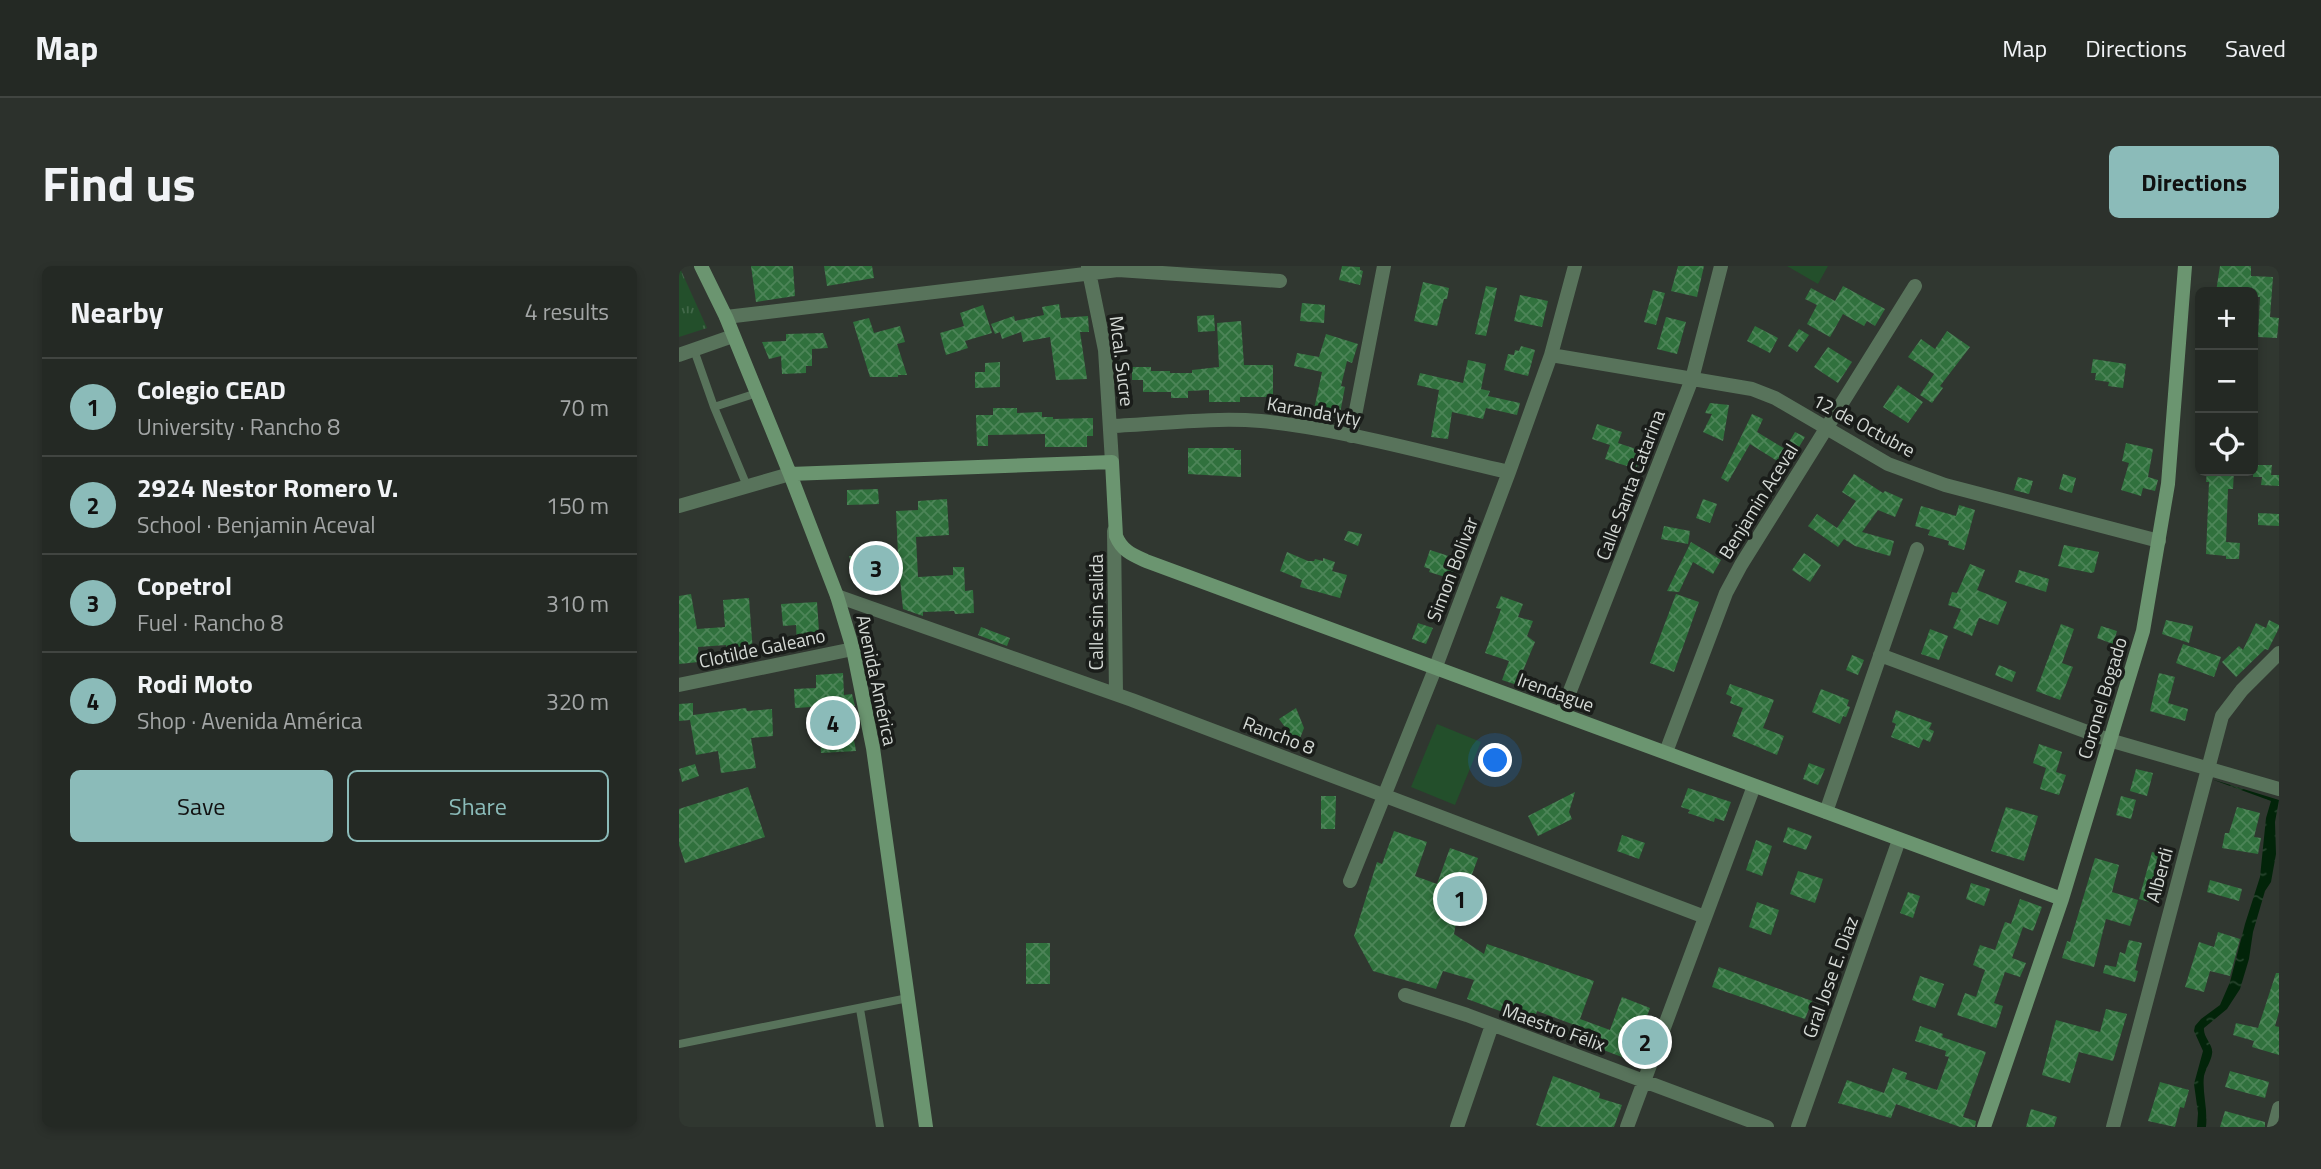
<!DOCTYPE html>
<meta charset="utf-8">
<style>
body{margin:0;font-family:"Titillium Web",sans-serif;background:#2c312c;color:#f1f3f6}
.controls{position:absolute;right:21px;top:21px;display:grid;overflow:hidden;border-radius:10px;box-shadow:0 4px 10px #0003}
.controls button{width:63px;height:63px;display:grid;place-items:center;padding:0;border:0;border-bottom:2px solid #414541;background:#242924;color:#f1f3f6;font:35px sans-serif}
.you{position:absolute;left:817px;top:495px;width:24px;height:24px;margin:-18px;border:5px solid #fff;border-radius:50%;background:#1a73e8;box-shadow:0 0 0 10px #1a73e833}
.badge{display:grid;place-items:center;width:46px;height:46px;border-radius:50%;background:#8bbbb9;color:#111;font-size:23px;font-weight:700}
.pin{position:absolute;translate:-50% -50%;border:4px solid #fff;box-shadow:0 2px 7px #0006}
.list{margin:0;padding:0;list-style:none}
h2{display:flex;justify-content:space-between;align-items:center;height:91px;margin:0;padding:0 28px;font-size:30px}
h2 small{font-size:23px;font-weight:400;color:#a3a6a6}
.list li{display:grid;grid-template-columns:46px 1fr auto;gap:21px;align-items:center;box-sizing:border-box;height:98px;padding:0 28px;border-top:2px solid #414541}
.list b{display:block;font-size:26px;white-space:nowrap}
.list p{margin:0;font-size:23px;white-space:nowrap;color:#a3a6a6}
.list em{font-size:23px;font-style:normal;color:#a3a6a6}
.actions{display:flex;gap:14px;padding:21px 28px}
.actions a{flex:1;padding:16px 0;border:2px solid #8bbbb9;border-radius:10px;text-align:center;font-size:24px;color:#8bbbb9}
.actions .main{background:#8bbbb9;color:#111}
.icon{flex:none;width:38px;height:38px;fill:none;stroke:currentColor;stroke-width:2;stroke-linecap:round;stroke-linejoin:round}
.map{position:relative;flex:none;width:1600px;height:861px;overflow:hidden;border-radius:10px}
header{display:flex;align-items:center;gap:42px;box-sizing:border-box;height:98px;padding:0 35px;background:#242924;border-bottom:2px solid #414541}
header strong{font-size:33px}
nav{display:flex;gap:38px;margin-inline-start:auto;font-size:24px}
.intro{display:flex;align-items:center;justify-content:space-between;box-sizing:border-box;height:168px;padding:0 42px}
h1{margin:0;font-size:49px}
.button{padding:18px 32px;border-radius:10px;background:#8bbbb9;color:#111;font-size:24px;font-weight:700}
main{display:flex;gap:42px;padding:0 42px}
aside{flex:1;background:#242924;border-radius:10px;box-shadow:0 4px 10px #0003}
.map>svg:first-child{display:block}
.grass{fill:url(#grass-tufts)}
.pitch{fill:#234f2b}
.water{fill:url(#water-ripples)}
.building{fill:url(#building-cross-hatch)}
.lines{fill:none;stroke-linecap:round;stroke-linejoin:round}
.lane{stroke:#58735b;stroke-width:8}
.street{stroke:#58735b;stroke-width:14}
.secondary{stroke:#6b9570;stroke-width:14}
.labels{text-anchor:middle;stroke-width:7;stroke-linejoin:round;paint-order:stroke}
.street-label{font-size:19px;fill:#d4d9d5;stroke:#1a1d1a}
</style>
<header>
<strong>Map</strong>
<nav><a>Map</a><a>Directions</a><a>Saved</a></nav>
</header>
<div class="intro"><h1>Find us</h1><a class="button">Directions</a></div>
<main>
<aside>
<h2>Nearby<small>4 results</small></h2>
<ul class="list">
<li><span class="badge">1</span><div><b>Colegio CEAD</b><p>University · Rancho 8</p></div><em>70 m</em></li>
<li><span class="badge">2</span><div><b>2924 Nestor Romero V.</b><p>School · Benjamin Aceval</p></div><em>150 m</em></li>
<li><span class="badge">3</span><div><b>Copetrol</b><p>Fuel · Rancho 8</p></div><em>310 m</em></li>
<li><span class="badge">4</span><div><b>Rodi Moto</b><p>Shop · Avenida América</p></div><em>320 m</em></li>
</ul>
<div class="actions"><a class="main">Save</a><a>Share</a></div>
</aside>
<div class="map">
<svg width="1600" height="861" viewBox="0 0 1600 861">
<defs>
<pattern id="grass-tufts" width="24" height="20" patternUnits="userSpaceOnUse" patternTransform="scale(1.75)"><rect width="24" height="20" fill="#234f2b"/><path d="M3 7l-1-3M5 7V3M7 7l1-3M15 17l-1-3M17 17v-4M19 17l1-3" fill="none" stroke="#426849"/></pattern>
<pattern id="water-ripples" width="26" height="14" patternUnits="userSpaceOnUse" patternTransform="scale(1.75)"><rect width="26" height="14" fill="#022409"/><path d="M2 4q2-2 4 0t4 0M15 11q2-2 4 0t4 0" fill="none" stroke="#26432c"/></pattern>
<pattern id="building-cross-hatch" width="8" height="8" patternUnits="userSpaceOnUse" patternTransform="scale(1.75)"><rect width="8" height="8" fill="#30713d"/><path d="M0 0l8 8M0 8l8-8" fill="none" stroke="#4d8558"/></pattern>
</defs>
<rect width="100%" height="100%" fill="#303730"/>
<!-- grass -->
<path class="grass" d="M0 0 28 62 0 71Z"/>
<!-- pitch -->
<path class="pitch" d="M1108 0H1149L1139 18Z
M758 458 802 476 776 539 732 521Z"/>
<!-- water -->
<path class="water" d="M1532 513 1600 534 1596 556 1597 588 1592 616 1586 625 1574 666 1570 693 1561 723 1548 743 1525 762C1524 772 1535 779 1533 788 1532 795 1527 802 1525 810 1523 826 1529 843 1527 861H1518L1519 847 1515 818 1524 785 1515 765 1516 760 1522 753 1541 739 1551 716 1566 658 1581 611 1587 552 1592 535Z"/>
<!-- building -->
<path class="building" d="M72 0H114L116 30 77 36Z
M145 0H193L195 12 148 20Z
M663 0 681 1V4L684 5 681 19 660 14Z
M999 0H1025L1018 31 992 25Z
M1541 0H1572V10L1594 11 1591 51 1600 52 1598 72 1579 71 1581 31H1574V26H1537Z
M744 16 770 22 768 33H765L758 60 735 55Z
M807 20 818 22 807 70 796 68Z
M1164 20 1206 43 1196 60 1188 55 1185 60 1164 48 1151 71 1128 58 1138 39 1126 33 1132 22 1156 35Z
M974 24 986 27 977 59 965 56Z
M841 29 869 35 863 61 835 55Z
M623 37 646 39 645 57 621 55Z
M380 38 382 52 409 50 410 66H401L408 113 377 114 371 71 344 76 342 66 323 73 321 66 316 68 312 58 335 50 336 55 365 49 363 41Z
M304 39 313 67 286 75 289 82 267 89 261 67 285 60 281 47Z
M535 49 536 65 519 66 518 50Z
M987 51 1007 56 998 88 978 83Z
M190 52 195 67 221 60 226 76 218 78 228 109H219V111H191L174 56Z
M562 55 565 99H594V131H561V136H530V124L509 125V132H492V126H464V114H453V101H472V105H491V107H513V104L540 101 538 57Z
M1076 60 1099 72 1091 87 1068 75Z
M1120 63 1130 69 1118 86 1109 80Z
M1268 65 1291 81 1261 120 1264 122 1253 137 1241 129 1255 108 1229 91 1242 73 1256 83Z
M144 67 149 82 133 83V100H127V107L103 108 102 90 90 93 83 76 107 75V68Z
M647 68 679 78 673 97 668 95 662 120 666 121 660 153 634 148 643 106 615 100 618 87 640 91Z
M842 80 856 84 849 110 825 104 829 88 835 89 836 84 840 85Z
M1149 81 1173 96 1159 117 1135 101Z
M1414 93 1447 98 1444 122 1429 120 1430 116 1416 114 1417 107H1412Z
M789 94 807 98 802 123 811 125 809 130 841 137 838 149 807 142 804 153 773 146 769 173 752 171 760 124 738 119 741 107 784 117Z
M321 96V121L296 122V106H306V97Z
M1219 119 1244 136 1229 157 1204 141Z
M1031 137 1050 139 1044 175 1024 166 1033 148 1026 147Z
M314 142H338V147L363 146V151H374V153L414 152V170H408V181H366V168L309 169V180H298L297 149H314Z
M1073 148 1084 153 1078 166 1106 183 1116 166 1126 171 1108 201 1071 178 1049 216 1042 212Z
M918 158 943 166 939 177 963 185 957 203 926 193 931 179 913 173Z
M1447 177 1474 183 1469 211 1479 214 1476 225 1464 222 1462 230 1442 224 1450 197 1443 195Z
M509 182H555V184H562V211L509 208Z
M1574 199H1593L1592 209H1600V220L1582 219 1583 211H1574Z
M1528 205H1555L1554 223H1549L1547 276 1561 277 1560 293H1547V290L1527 288 1530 216H1527Z
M1175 208 1204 227 1206 225 1224 233 1216 251 1199 244 1183 266 1215 275 1211 290 1176 280 1165 273 1159 281 1129 260 1138 248 1158 262 1177 235 1163 226Z
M1384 208 1397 212 1393 227 1380 223Z
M1339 211 1354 215 1350 228 1335 224Z
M199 223 200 238 168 239V224Z
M268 233 270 269 237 271 239 311 274 309V301H285L286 325 294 324 295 347 276 348 275 345 244 346V350L224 343 221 313 178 315 170 290 219 288 217 245 239 244V235Z
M1024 233 1038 238 1031 257 1017 252Z
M1280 239 1296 244 1285 284 1269 279 1270 275 1249 269 1251 264 1236 260 1242 240 1277 250Z
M1579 247 1600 248V260L1579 259Z
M985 260 1011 265 1009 278 982 273Z
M669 265 683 268 679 280 665 274Z
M1012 276 1042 294 1034 308 1014 296 1000 326 988 325Z
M1385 279 1420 286 1415 306 1412 307 1379 300Z
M751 284 779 293 773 313 750 306 751 303 745 301Z
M608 286 629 295H635L636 293 644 295V292L656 296 653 305 668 309 661 332 621 321 623 314 601 305Z
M1125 287 1142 299 1131 316 1113 304Z
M1291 298 1306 304 1298 324 1328 336 1319 359 1300 352 1293 370 1274 362 1282 343 1269 339 1273 326 1278 327Z
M1340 304 1370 313 1367 326 1336 316Z
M12 328 18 363 46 361 44 334 70 332 74 387 48 389 47 379 19 381 20 396 0 398V330Z
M997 328 1020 336 995 406 971 397Z
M822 330 844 338 839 351 854 355 848 370 856 376 838 419 823 414 830 395 806 387 822 343 817 342Z
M138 336 141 380 118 382 117 359 104 360 102 338Z
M1487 354 1514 360 1510 377 1483 368Z
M1590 354 1600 359V362L1589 384 1586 383 1557 411 1543 396 1560 380 1564 384 1577 357 1587 362Z
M739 357 754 362 747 378 733 373Z
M1382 358 1395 363 1383 397 1394 401 1381 434 1357 425Z
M1422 360 1438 365 1434 378 1418 372Z
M302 361 331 372 328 380 299 369Z
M1251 363 1269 370 1260 394 1242 388Z
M1504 378 1542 391 1535 411 1497 397Z
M1173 389 1185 394 1179 409 1167 404Z
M1320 399 1337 406 1333 416 1316 409Z
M164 407 165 429 173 428 176 440 169 441 177 485 142 487 141 466H138L133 441 116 442 115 423 137 422V409Z
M1480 407 1496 411 1489 437 1509 443 1506 455 1471 445Z
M1051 418 1095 434 1084 462 1105 470 1098 489 1053 470 1064 442 1051 437 1053 431 1047 428Z
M1142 423 1170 434 1168 440 1171 441 1167 451 1164 450 1161 458 1133 446Z
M14 437V449L67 442 68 445 93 443 94 470 72 472 77 502 42 507 39 485 17 489 11 454 0 455V438Z
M617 442 625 462 618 480 612 472 608 475 601 465 606 461 600 453Z
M1217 444 1253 457 1250 463 1255 465 1251 476 1244 473 1240 482 1212 471 1217 458 1213 456Z
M1360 478 1383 486 1377 506 1387 509 1380 529 1361 523 1367 502 1354 497Z
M1130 497 1146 503 1139 519 1124 513Z
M16 498 20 510 3 516 0 503Z
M1457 503 1474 507 1468 530 1451 525Z
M69 521 86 571 6 597 0 579V543Z
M1009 522 1052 536 1045 555 1036 552 1035 556 1009 547 1011 544 1002 541Z
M896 526 890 546 893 553 859 570 849 550Z
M642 530H657L656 563H642Z
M1442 530 1457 534 1452 553 1437 549Z
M1327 541 1359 550 1345 595 1312 585Z
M1558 541 1581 547 1575 571 1582 572 1579 588 1543 582 1546 567H1550Z
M1109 561 1133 570 1127 584 1104 576Z
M715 565 748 576 736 610 758 618 771 582 799 592 787 625 783 624 775 668 805 688 808 678 915 715 901 753 931 764 943 731 971 742 963 763 960 761 948 793 888 770 893 758 858 745 854 757 788 733 795 714 764 705 757 723 694 705 675 670 698 596 703 598Z
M943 569 966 577 960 593 938 585Z
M1077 574 1093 580 1083 610 1067 604Z
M1473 586 1490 590 1477 638 1460 633Z
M1416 592 1440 599 1433 626 1459 634 1451 660 1427 653 1415 701 1383 692 1388 675 1391 676Z
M1119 605 1144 613 1136 637 1111 628Z
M1531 614 1563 623 1560 635 1528 626Z
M1292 617 1311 623 1305 640 1287 633Z
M1229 626 1241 630 1234 652 1221 647Z
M1341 633 1363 641 1354 665 1344 661 1333 692 1347 697 1341 711 1326 706 1315 737 1324 740 1317 762 1278 749 1286 727 1297 731 1306 704 1294 699 1301 679 1316 684 1326 656 1332 658Z
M1078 636 1100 644 1092 669 1070 661Z
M1539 666 1561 673 1551 710 1531 705 1525 726 1506 721 1520 676 1535 681Z
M1450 674 1463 677 1456 704 1459 705 1456 716 1424 707 1426 699 1437 701 1441 686 1446 688Z
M347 677H371V718H347Z
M1040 701 1133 735 1126 753 1033 721Z
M1597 707H1600V746L1596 760 1600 761V789L1573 781 1575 775 1554 769 1557 757 1579 762Z
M1241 710 1265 718 1256 742 1233 734Z
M1427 743 1448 748 1434 795 1400 786 1391 817 1363 809 1377 754 1421 766Z
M1241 760 1264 768 1263 771 1307 786 1284 851 1297 855 1296 861H1281L1217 838 1212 852 1159 837 1168 814 1205 827 1214 802 1228 807 1226 813 1258 824 1270 791 1266 790 1267 785 1236 775Z
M1551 805 1590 816 1586 832 1546 821Z
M874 810 921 827 920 832 943 839 935 861H863L857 859Z
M1481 816 1510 824 1505 842 1501 841 1496 861 1469 855Z
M1352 843 1378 851 1375 861H1347Z
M1546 845 1586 856V861H1541Z"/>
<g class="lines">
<!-- lane -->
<path class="lane" d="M15 84 35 141 68 220
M35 141 78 127
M181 743 201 861
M0 778 229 732"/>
<!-- street -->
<path class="street" d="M409 1 426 84 433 196
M47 51 439 4 601 15
M0 89 54 70
M872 89 1073 123 1096 132 1209 198 1266 219 1480 275
M432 160C481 158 533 151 582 155 664 163 749 188 830 206
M672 170 705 0
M0 240 111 208
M435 265 437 428
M158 330 453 434 1026 651
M1201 389 1430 474 1600 523
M0 419 174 383
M882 448 1013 113 1042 0
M987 486 1047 327 1062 299 1236 20
M1147 546 1238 283
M671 615 756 403 830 206 872 89 896 0
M726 729 788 749 1088 861
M778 861 813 759
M948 861 1075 520
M1119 861 1220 574
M1434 861 1543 450 1563 424 1600 387
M1595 861 1600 842"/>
<!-- secondary -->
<path class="secondary" d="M22 0 47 51 111 208 158 330 174 383 194 482 247 861
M111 208 433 196 437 270C443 285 454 289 467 295L1383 633
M1305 861 1383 633 1464 365 1489 218 1506 0"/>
</g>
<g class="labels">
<!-- street labels -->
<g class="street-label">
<text transform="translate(443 95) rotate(83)" y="7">Mcal. Sucre</text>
<text transform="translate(635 145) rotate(10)" y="7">Karanda'yty</text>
<text transform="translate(1185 159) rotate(28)" y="7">12 de Octubre</text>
<text transform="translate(951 219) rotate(-69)" y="7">Calle Santa Catarina</text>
<text transform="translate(1079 235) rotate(-58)" y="7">Benjamin Aceval</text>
<text transform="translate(773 303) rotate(-69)" y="7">Simon Bolivar</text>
<text transform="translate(417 346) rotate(-90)" y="7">Calle sin salida</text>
<text transform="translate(83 382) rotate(-12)" y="7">Clotilde Galeano</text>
<text transform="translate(198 414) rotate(78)" y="7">Avenida América</text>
<text transform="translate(877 426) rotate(20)" y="7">Irendague</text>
<text transform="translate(1423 432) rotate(-73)" y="7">Coronel Bogado</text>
<text transform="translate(600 469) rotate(21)" y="7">Rancho 8</text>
<text transform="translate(1480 609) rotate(-75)" y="7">Alberdi</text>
<text transform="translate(1151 711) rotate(-70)" y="7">Gral Jose E. Diaz</text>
<text transform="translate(875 761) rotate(20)" y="7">Maestro Félix</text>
</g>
</g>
</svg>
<div class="controls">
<button>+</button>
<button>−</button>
<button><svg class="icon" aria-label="locate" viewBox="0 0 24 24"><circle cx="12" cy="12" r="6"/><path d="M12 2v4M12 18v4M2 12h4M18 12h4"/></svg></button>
</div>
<div class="you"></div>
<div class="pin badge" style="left:781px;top:633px">1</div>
<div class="pin badge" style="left:966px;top:776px">2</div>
<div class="pin badge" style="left:197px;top:302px">3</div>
<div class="pin badge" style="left:154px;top:457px">4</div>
</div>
</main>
